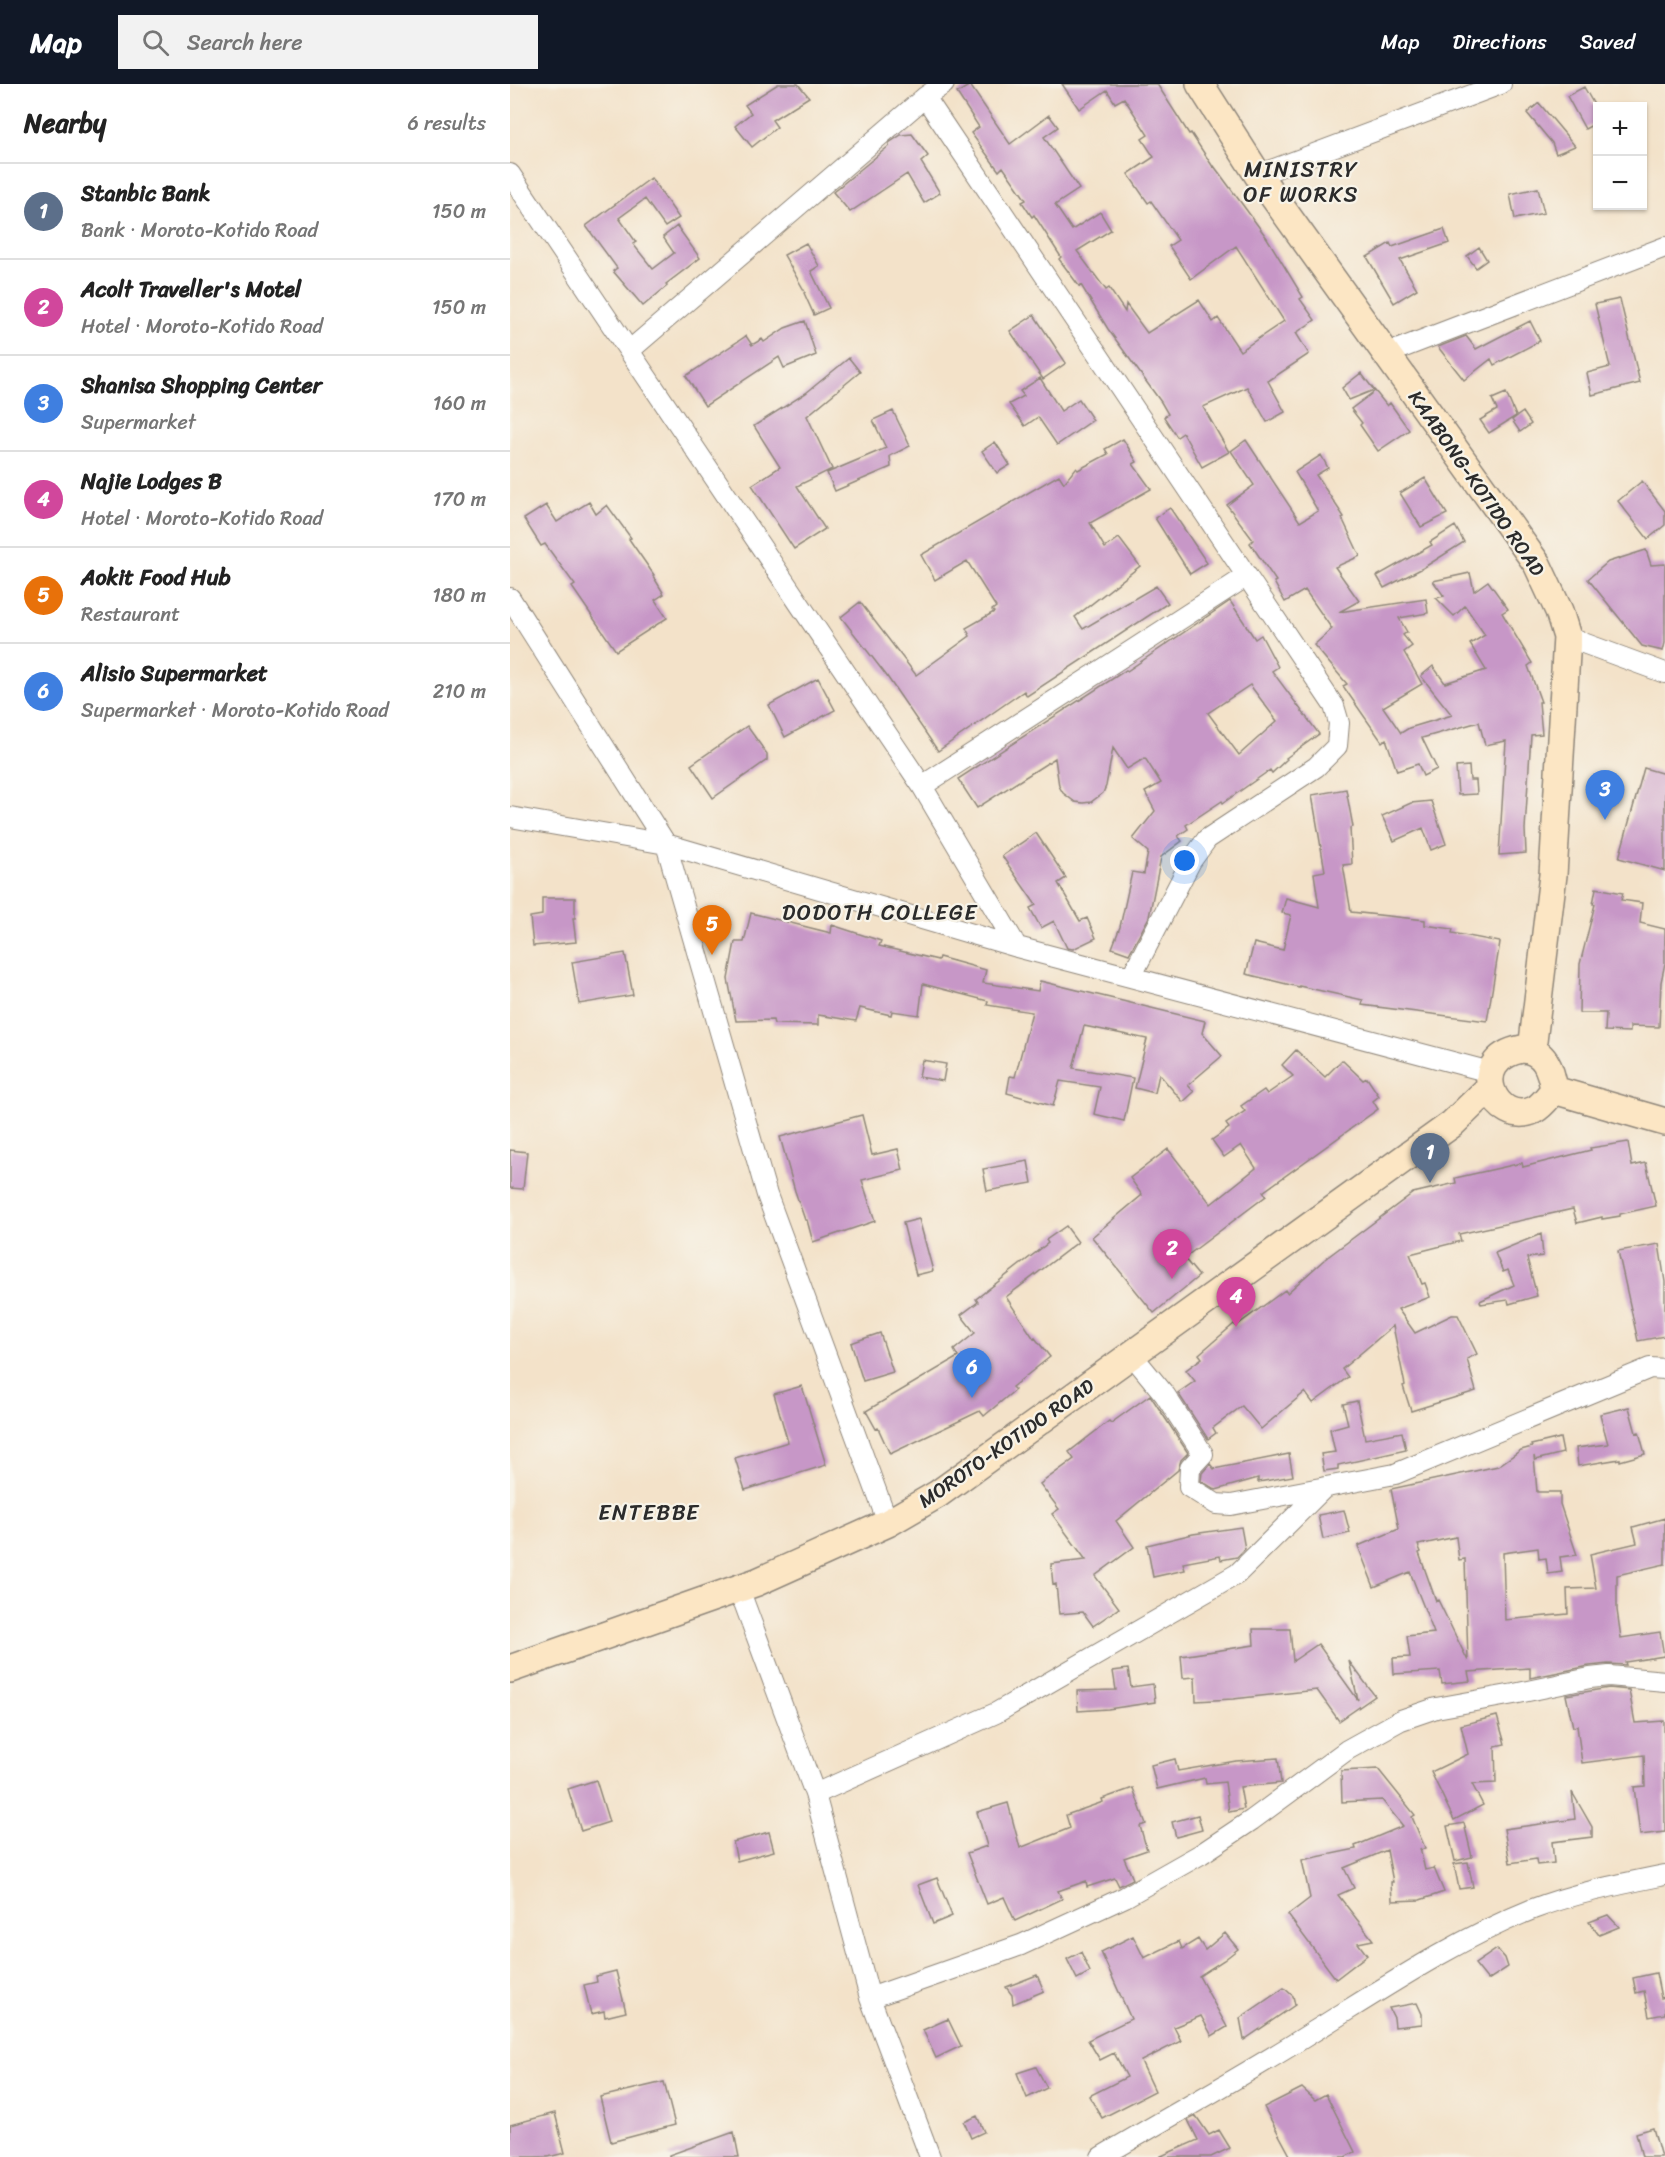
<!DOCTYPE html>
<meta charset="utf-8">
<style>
body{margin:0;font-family:Sriracha,sans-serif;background:#f2f2f2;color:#222}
.controls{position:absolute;right:18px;top:18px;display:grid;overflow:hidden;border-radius:0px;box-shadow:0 2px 4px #0004}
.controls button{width:54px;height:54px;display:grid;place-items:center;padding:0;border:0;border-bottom:2px solid #e0e0e0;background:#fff;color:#222;font:30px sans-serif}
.you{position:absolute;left:675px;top:777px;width:21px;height:21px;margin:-15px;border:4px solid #fff;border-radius:50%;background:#1a73e8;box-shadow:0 0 0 9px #1a73e833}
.badge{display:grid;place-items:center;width:39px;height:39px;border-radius:50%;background:#111827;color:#fff;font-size:20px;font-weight:700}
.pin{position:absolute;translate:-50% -50px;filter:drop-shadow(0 2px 3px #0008)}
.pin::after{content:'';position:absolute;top:32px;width:21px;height:18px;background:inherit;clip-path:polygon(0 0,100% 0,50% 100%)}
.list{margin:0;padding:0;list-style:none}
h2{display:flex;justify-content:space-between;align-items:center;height:78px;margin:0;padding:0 24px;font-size:26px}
h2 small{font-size:20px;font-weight:400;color:#767676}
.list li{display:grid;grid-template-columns:39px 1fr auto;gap:18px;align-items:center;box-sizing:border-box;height:96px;padding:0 24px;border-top:2px solid #e0e0e0}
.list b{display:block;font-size:22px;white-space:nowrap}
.list p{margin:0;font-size:20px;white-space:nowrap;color:#767676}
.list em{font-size:20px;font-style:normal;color:#767676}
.icon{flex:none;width:33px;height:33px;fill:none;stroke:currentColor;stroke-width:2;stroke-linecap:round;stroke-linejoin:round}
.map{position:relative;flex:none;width:1155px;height:2073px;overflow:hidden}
header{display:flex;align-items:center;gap:36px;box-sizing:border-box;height:84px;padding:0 30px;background:#111827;color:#fff}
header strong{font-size:28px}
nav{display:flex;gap:33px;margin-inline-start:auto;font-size:21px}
.search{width:420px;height:54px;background:#f2f2f2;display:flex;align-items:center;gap:15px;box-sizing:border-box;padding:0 21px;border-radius:0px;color:#767676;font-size:22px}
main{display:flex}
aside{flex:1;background:#fff}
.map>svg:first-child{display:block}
.building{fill:#c797c7;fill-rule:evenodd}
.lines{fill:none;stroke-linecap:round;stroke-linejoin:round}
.street-casing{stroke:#8f867a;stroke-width:22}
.secondary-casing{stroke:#8f867a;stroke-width:30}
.street{stroke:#fff;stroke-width:20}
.secondary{stroke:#fce6c4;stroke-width:27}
.labels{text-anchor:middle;stroke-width:4.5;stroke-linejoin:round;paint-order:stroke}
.street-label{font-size:20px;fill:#2b2b2b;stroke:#f7f3e8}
.quarter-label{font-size:22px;letter-spacing:1.5px;fill:#2b2b2b;stroke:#f7f3e8}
</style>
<header>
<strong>Map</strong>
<div class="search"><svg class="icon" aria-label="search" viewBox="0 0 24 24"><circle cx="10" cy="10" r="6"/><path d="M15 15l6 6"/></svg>Search here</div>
<nav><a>Map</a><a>Directions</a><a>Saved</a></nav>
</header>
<main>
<aside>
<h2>Nearby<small>6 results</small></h2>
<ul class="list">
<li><span class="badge" style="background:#5c6f8a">1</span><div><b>Stanbic Bank</b><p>Bank · Moroto-Kotido Road</p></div><em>150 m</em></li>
<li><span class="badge" style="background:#d1479c">2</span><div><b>Acolt Traveller's Motel</b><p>Hotel · Moroto-Kotido Road</p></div><em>150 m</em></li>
<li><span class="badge" style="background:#3f7fe0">3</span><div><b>Shanisa Shopping Center</b><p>Supermarket</p></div><em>160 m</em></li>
<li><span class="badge" style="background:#d1479c">4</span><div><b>Najie Lodges B</b><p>Hotel · Moroto-Kotido Road</p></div><em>170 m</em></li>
<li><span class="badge" style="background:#e8710a">5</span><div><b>Aokit Food Hub</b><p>Restaurant</p></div><em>180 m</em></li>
<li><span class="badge" style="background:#3f7fe0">6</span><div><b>Alisio Supermarket</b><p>Supermarket · Moroto-Kotido Road</p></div><em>210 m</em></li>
</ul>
</aside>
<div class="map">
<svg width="1155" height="2073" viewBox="0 0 1155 2073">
<rect width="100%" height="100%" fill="#f7f3e8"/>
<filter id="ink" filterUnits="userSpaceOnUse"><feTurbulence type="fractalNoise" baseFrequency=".0167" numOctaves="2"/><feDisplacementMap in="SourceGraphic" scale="12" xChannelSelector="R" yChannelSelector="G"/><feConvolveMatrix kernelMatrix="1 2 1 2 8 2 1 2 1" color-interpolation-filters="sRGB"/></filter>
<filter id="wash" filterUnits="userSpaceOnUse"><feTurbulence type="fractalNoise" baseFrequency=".008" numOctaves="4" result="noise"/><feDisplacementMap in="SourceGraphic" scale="24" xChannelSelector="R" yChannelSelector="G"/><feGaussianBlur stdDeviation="1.35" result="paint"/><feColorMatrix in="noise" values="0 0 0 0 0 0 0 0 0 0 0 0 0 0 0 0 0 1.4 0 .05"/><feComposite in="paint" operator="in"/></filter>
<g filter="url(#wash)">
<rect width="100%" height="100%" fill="#f3e2c9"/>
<g id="blocks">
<!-- building -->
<path class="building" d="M268 0H288L299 13 262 36 267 43 242 63 225 42 241 29 235 21Z
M552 0H647L679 50 681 49 703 83 704 82 757 154 793 213 790 215 805 236 786 249 799 270 758 297 775 328 757 338 737 303 693 323 719 368 692 383 673 349 667 353 654 333 658 330 651 318 598 245 571 201 569 202 549 175 551 173 524 131 522 133 512 118 516 116 493 83 489 87 461 49 469 43 447 9 460 1 500 60 539 31 548 43 534 53 569 105 545 121 562 146 590 128 601 146 567 167 596 206 599 204 615 228 616 220 637 249 689 216 703 238 708 234 730 267 774 237 726 162 681 195 659 162 668 156 641 117 638 119 618 90 644 73 632 55 638 51 614 14 605 19 597 6 569 25Z
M1074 3 1088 28V38L1075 45 1057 12Z
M1029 19 1065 62 1046 70 1042 59 1017 29Z
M402 50 418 72 411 78 430 109 414 119 397 90 340 128 323 108 379 62V59L391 51Z
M141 94 169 134 155 143 135 115 109 134 126 158 123 160 143 185 164 169 153 153 167 142 190 174 156 200 157 202 133 222 103 187 107 184 76 142Z
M1028 104 1034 129 1005 135 1000 110Z
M934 145 939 159 890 176 907 205 884 219 857 173 880 159 882 163Z
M296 159 309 182 301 187 319 224 304 231 294 209 295 208 274 171Z
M969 163 977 176 966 184 957 172Z
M1110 215 1130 299 1082 311 1077 289 1100 283 1085 220Z
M524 231 556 279 533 295 500 247Z
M295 237 306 271 274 284 269 273 195 322 176 292 236 252 242 261 252 255 254 258 275 244Z
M1020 237 1030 257 984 281 981 275 954 296 928 263 956 252 966 265Z
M339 274 350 288 297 332 322 385 287 402 315 445 284 465 242 401 270 383 244 342 296 309Z
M851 289 864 306 839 316 832 304Z
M530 294 551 327 569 315 583 336 547 361 528 333 515 342 499 320 514 312 510 307Z
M865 307 877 322 880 319 899 346 868 367 850 341 852 339 841 325Z
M996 309 1006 332 979 349 970 336 987 326 982 315Z
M383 327 400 362 380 372 381 383 325 407 317 389 376 364 363 336Z
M1013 328 1021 340 1010 348 1002 336Z
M613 355 627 378 623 380 641 405 580 439 595 464 609 454 630 482 565 533 573 545 646 502 658 519 517 612 514 607 428 667 376 591 331 533 350 518 406 591 460 552 456 544 484 528 482 526 486 523 457 477 425 496 411 471 549 391 554 399 566 384 568 386 598 370 595 365Z
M736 356 790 438 808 427 785 388 811 371 818 384 806 391 834 433 832 434 850 472 825 483 849 517 829 528 916 515 918 529 889 534 897 548 893 551 902 562 894 568 912 600 873 623 891 649 899 644 942 631 911 592 923 582 935 599 976 586 960 560 975 551 955 522 944 532 926 514 934 512 923 497 960 489 964 507 978 497 998 525 992 529 1022 579 1018 582 1031 618H1029L1032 650 1021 651 1015 745 1016 769 989 771 996 657 975 661 969 638 912 654 927 685 913 692 908 680 887 687 876 655 872 658 833 602 837 600 804 561 822 545 795 506 775 518 764 498 766 497 740 459 743 456 717 421 744 401 721 367Z
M485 358 500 381 487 389 472 367Z
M915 394 937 430 911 443 890 409Z
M1132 397 1155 427V441L1138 455 1108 417Z
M79 418 86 430 97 421 121 454 119 455 144 491 143 492 154 510 145 516 157 534 106 567 62 503 65 501 35 460 31 462 14 435 36 421 47 438Z
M660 424 697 479 680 490 645 434Z
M945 442 954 458 913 484 874 504 867 492 922 461 920 458Z
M1136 466 1141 481 1155 480V559L1153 567 1132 562 1078 495 1098 478Z
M720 517 745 555 751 551 768 583 762 587 809 650 776 674 777 675 762 689 760 686 713 719 712 717 676 741 678 745 668 752 672 757 651 773 639 833 619 870 602 864 610 843 622 788 634 790 638 768 623 755 645 727 635 708 651 699 635 674 617 685 603 664 596 702 593 709 581 718 573 719 565 718 553 709 549 702 545 674 467 724 448 695 616 586 617 587ZM740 601 767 637 729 671 698 629Z
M308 594 325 626 275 653 259 621Z
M237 642 257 670V676L203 714 181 681Z
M959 682 960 696H966L967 710 948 711 946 683Z
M1134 684 1155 690V787L1109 774Z
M836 705 843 743 840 744 842 780 833 781 841 828 915 836V841L943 845 942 849 990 858 977 937 852 921 853 916 789 902V903L736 890 744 859 773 866 781 831 772 829 776 814 809 823 804 789 815 787 802 711Z
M921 717 936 760 921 766 913 744 884 757 872 732 901 719Z
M526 749 556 794 548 799 570 837 577 834 586 854 563 865 557 864 544 837 531 844 520 824 526 821 492 772Z
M1086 804 1113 809 1111 816 1132 819 1130 839 1155 845V879L1151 898 1149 943 1120 942V948L1095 947 1096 929H1069L1070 880 1085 820H1083Z
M32 814H65V834H63L66 858 23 862 20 833 32 831Z
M241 829 321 849 322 841 371 857 369 862 428 876 429 873 476 886 473 899 528 907 530 897 695 937 692 949 712 972 678 1001 684 1008 673 1018 649 990 645 1009 625 1004 637 955 574 942 563 984 623 994 614 1037 584 1030 590 1003 550 997 543 1022 497 1009 500 992 505 993 522 928 477 921 478 917 413 900 409 931 382 927 381 931 350 924 346 937 308 931V941L264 940 263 936 226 937 218 895 225 858H234Z
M115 869 123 911 69 920 62 878Z
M786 966 815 993 832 976 853 996 857 994 869 1012 863 1017 868 1025 753 1108 756 1112 674 1174 689 1192 644 1229 582 1153 632 1111 620 1094 658 1065 701 1120 746 1084 731 1061 714 1073 702 1056 719 1044 716 1040 735 1027 731 1022 754 1006 757 1010 783 992 772 981Z
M412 976 436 980 433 997 409 993Z
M352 1031 362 1071 388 1065 393 1086 352 1096 365 1137 303 1158 297 1136H295L285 1107 270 1053Z
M1118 1058 1122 1082 1136 1079 1146 1122 1110 1130V1132L1092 1135V1133L1067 1139 1063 1125 949 1150 951 1157 900 1170 912 1200 915 1199 920 1213 888 1225 905 1249 942 1231H948L967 1270 957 1275 966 1307 901 1327 893 1302 895 1301 883 1242 832 1285 838 1293 803 1319 795 1308 751 1345 732 1322 703 1344 706 1349 698 1355 668 1309 685 1297 676 1286 692 1274 689 1270 724 1240 726 1242 775 1206 777 1209 815 1175 903 1109 946 1099 945 1094 1012 1079 1013 1083 1081 1066 1080 1064Z
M0 1066 17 1068 13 1105 0 1104Z
M518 1077 522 1099 477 1107 473 1085Z
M409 1135 423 1187 406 1191 393 1139Z
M556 1142 568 1158 496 1213 524 1255 525 1254 540 1273 502 1303 505 1306 474 1332 470 1327 380 1370 368 1344 366 1345 356 1327 448 1273 444 1266 465 1249 451 1231 468 1218 466 1215 538 1159 536 1156Z
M1031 1150 1033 1172 1017 1174 1027 1212 999 1220 998 1216 971 1220 970 1217 1004 1201 998 1186 993 1188 985 1169Z
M1149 1160 1155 1198V1252L1128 1257 1108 1167Z
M370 1249 383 1288 353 1297 341 1259Z
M292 1302 316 1381 235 1406 225 1374 278 1358 264 1310Z
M640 1311 678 1369 671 1376 668 1386 606 1437 624 1463 585 1492 609 1524 583 1542 573 1528 549 1530 546 1500 543 1501 541 1480 576 1476 542 1430 549 1425 530 1400 564 1375 559 1368 599 1337 601 1339Z
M847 1317 855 1355 892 1348 896 1366 828 1381V1385L814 1387 811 1370 825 1368 820 1345 838 1340 833 1320Z
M1119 1323 1126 1349 1129 1348 1135 1370 1110 1377V1375L1068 1382 1066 1364 1098 1360 1090 1330Z
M1050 1354 1053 1369 1025 1376 1024 1372 1027 1408H1050V1420L1067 1471 1050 1473 1052 1488 1038 1490 1036 1474 1029 1475 1028 1464 993 1469 995 1536 1058 1530 1057 1505 1086 1504 1080 1470 1127 1459 1123 1443 1155 1434V1480L1107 1491V1526L1111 1554 1150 1548 1154 1572 1115 1578 1116 1581 1098 1580 1079 1582 1020 1594V1584L958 1588 960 1597 932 1600 930 1587 884 1590 883 1574 900 1573 897 1552 924 1549 900 1488 864 1503 848 1462 889 1445 881 1405 988 1382 1011 1366 1022 1363 1021 1361ZM946 1453 949 1476 955 1475 958 1577 928 1516 926 1517 909 1469 911 1468 908 1461Z
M779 1370 783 1392 748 1398V1394L706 1406 691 1397 692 1389 700 1380 704 1385Z
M834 1426 840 1449 813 1455 808 1431Z
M731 1443 735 1465 727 1473 711 1476 710 1472 673 1479 675 1486 643 1493 637 1461 683 1450Z
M743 1545H780L783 1577 808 1560 848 1616 839 1577 865 1612 829 1637 807 1606 723 1615 686 1617 685 1593 673 1594 671 1572 744 1561Z
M618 1585 621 1603 643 1600 645 1618 598 1625 568 1627 567 1607 606 1606 603 1587Z
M1099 1604 1119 1606 1125 1639 1154 1637 1155 1748 1130 1751 1124 1703 1135 1702 1134 1671 1072 1679 1067 1642 1063 1643 1056 1611Z
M987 1632 995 1660 985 1662 986 1699 962 1700 973 1721 944 1736 921 1688 958 1670 951 1641Z
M768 1674 771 1699 730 1703 734 1725 719 1728 715 1698 696 1700 695 1694 647 1705 641 1681 665 1675 668 1687 726 1677Z
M868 1685 905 1731 902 1733 915 1764 911 1766 910 1764 915 1786 924 1784 934 1808 910 1816 882 1817 881 1798H883L877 1766 834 1784 844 1804 828 1811 863 1856 848 1859 857 1871 826 1895 778 1831 800 1814 792 1776 846 1765 845 1762 893 1742 872 1716 832 1718 831 1687Z
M86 1696 99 1738 71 1747 58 1705Z
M623 1704 636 1740 630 1742 637 1766 614 1774 623 1795 609 1802 605 1794 577 1803 576 1797 548 1807 552 1815 505 1837 494 1813 477 1820 457 1769 477 1762 467 1728 498 1719 510 1764 560 1744 556 1731 593 1718 592 1715Z
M1062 1708 1082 1743V1753L1042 1758 1044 1779 1027 1781 1026 1775 1000 1779 994 1745 1065 1735Z
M688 1731 692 1746 666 1753 662 1738Z
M954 1739 962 1773 945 1777 937 1742Z
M259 1748 264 1767 227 1777 223 1758Z
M958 1778 963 1803 949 1805 944 1780Z
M427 1794 442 1832 423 1840 408 1801Z
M1098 1831 1109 1843 1089 1851 1079 1838Z
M715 1849 728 1865 714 1876 689 1892 717 1943 702 1952 691 1932 664 1943 671 1957 631 1977 645 2007 592 2034 579 2012 617 1993 604 1969 590 1976 578 1956 621 1935 591 1868 623 1852 634 1874 669 1857 672 1865 688 1855 695 1866Z
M987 1865 995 1874 998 1883 978 1896 965 1880Z
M571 1868 580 1888 567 1895 557 1875Z
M106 1887 116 1928 95 1933 94 1927 81 1930 74 1901 87 1898 86 1892Z
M1146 1889 1151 1914 1155 1913V1930L1139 1933 1134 1907 1126 1909 1123 1894Z
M527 1891 534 1907 503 1920 502 1911 496 1903Z
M774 1904 783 1912 785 1921 734 1956 730 1934Z
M907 1919 912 1930V1940L885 1943 884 1934 879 1924Z
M438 1935 451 1962 426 1974 413 1946Z
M526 1983 537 2004 517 2014 507 1989Z
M154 1998 165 2041 101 2058 90 2013Z
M792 2004 805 2016 816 2010 845 2068 835 2073H781L754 2023Z
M45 2029 55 2069 38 2073H0V2041Z
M467 2032 474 2048 461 2054 454 2038Z
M686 2032 699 2051 709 2046 720 2064 701 2073H649L688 2056 678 2036Z
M1143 2044 1151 2073H1132L1126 2049Z
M224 2048 229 2073H159V2071Z"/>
</g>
</g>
<g filter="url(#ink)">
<use href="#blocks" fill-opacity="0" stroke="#8f867a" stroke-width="1.5"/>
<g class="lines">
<!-- street casing -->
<g class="street-casing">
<path id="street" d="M415 13 824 622 829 639 827 662 806 683 697 755 681 777 621 893
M0 90 412 702 507 863
M748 91 991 0
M119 267 415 13 434 0
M876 270 1155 163
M0 514 156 760 257 1111 378 1439
M1057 553 1155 589
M412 702 737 492
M0 733 156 760 507 863 980 988
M622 1271 655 1311 693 1370 680 1384 679 1403 706 1420 721 1421 885 1390 1140 1284 1155 1285
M229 1505 305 1710 360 1914 420 2073
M305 1710 486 1629 727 1490 815 1403
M360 1914 511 1861 615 1813 691 1770 742 1736 837 1666 891 1636 926 1624 1004 1610 1080 1594 1099 1592 1155 1597
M591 2073C660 2032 730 1994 798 1951 871 1906 943 1857 1023 1825 1065 1809 1111 1800 1155 1791"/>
</g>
<!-- secondary casing -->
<g class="secondary-casing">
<path id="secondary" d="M690 0 748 91 1027 480 1049 527 1057 553 1043 791 1022 966
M1012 965C1035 966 1041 986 1044 1006 1038 1013 1032 1022 1024 1026 985 1044 954 976 1012 965Z
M1044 1006 1155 1038
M0 1585 247 1498 378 1439 428 1410 942 1040 980 1003"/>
</g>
<!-- street -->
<use href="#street" class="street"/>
<!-- secondary -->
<use href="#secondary" class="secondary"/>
</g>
</g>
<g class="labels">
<!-- street labels -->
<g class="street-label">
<text transform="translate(967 399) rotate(55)" y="7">KAABONG-KOTIDO ROAD</text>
<text transform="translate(496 1359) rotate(-35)" y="7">MOROTO-KOTIDO ROAD</text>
</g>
<!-- quarter labels -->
<g class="quarter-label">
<text x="791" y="93">MINISTRY<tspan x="791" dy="25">OF WORKS</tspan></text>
<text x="370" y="836">DODOTH COLLEGE</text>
<text x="139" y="1436">ENTEBBE</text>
</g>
</g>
</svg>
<div class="controls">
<button>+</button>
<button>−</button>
</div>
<div class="you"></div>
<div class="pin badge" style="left:920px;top:1099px;background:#5c6f8a">1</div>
<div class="pin badge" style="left:662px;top:1195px;background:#d1479c">2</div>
<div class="pin badge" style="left:1095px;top:736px;background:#3f7fe0">3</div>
<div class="pin badge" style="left:726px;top:1243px;background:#d1479c">4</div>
<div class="pin badge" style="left:202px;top:871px;background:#e8710a">5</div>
<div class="pin badge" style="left:462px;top:1314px;background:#3f7fe0">6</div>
</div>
</main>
